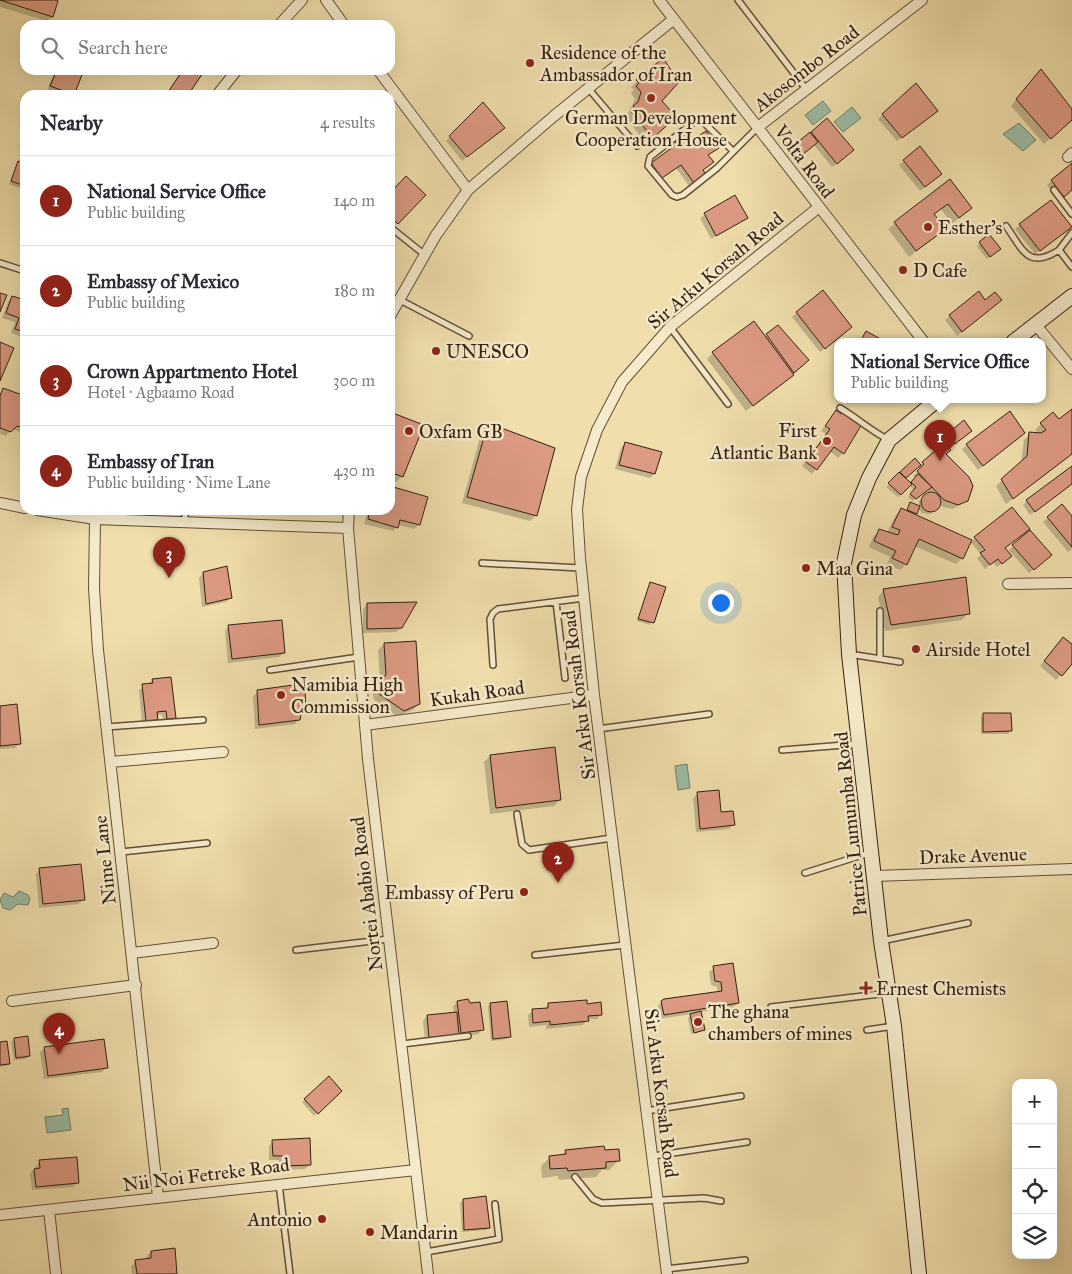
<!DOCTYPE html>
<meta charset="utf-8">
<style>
body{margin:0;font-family:"IM FELL Great Primer",serif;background:#f2f2f3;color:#2b2b33}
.controls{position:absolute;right:15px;bottom:15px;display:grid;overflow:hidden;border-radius:10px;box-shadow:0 5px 20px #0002}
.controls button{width:45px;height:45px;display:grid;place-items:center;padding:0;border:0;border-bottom:1px solid #e1e1e2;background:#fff;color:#2b2b33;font:25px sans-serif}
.you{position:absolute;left:720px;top:602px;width:18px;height:18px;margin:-12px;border:4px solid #fff;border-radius:50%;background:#1a73e8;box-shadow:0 0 0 8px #1a73e833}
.badge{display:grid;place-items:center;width:32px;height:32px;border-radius:50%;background:#8f2418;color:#fff;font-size:16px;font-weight:700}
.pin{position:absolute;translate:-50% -41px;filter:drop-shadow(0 1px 2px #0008)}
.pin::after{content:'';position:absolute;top:26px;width:18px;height:15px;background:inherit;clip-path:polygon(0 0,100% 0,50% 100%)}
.popup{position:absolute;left:834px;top:338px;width:212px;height:65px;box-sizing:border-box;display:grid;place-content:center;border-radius:10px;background:#fff;filter:drop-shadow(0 1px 4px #0005);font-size:16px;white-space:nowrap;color:#7c7c81}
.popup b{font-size:19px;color:#2b2b33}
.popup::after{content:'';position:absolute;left:50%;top:100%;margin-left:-10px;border:10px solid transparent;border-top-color:#fff}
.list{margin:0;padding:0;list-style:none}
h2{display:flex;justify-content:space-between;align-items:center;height:65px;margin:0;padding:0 20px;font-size:21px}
h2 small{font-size:16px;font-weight:400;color:#7c7c81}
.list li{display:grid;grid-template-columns:32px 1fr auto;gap:15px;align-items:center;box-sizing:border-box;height:90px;padding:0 20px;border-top:1px solid #e1e1e2}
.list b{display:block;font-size:19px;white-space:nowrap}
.list p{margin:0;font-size:16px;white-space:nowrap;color:#7c7c81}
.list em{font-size:16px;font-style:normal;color:#7c7c81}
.icon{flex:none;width:28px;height:28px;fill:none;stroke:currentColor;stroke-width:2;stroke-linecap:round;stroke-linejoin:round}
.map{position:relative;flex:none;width:1072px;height:1274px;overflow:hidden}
.search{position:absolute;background:#fff;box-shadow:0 5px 20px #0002;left:20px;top:20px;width:375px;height:55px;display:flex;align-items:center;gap:12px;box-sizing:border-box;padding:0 18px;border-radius:15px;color:#7c7c81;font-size:19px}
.panel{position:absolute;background:#fff;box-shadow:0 5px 20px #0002;left:20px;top:90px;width:375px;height:425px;border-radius:15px}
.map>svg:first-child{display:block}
.water{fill:#9bbda5;stroke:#727e69}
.shadow{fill:#0003;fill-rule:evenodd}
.building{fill:#dc9a82;stroke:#342010}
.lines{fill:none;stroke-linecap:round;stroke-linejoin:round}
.lane-casing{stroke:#635037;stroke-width:8}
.street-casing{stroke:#635037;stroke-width:12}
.secondary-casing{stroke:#342010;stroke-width:16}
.lane{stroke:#f5eaca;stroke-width:5}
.street{stroke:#f5eaca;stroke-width:10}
.secondary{stroke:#f5eaca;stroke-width:14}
.poi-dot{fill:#8f2418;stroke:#f5eaca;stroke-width:2}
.labels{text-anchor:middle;stroke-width:5;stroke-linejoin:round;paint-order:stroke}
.poi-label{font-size:19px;fill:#342010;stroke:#f5eaca;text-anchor:start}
.street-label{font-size:19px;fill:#342010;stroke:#f5eaca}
</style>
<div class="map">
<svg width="1072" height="1274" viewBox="0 0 1072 1274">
<rect width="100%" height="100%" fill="#f0dfad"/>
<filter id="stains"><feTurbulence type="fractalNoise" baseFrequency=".004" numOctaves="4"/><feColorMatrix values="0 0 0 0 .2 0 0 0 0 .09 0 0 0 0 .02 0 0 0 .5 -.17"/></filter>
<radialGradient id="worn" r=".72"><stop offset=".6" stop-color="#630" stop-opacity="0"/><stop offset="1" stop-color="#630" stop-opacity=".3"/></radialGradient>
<!-- water -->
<path class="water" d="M823 101 831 111 813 125 805 115Z
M852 107 861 118 843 132 834 122Z
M1019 123 1036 140 1023 151 1003 134Z
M687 764 690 788 678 790 675 766Z
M19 891 28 895 30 899 28 905 18 904 10 910 3 908 0 900 4 893 13 897Z
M68 1108 71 1130 47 1133 45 1117 63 1115 62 1109Z"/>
<!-- shadow -->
<path class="shadow" d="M0 0H52L57 1 52 17 47 21 0 7Z
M663 60 672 71 660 100 671 119 646 143 626 118 635 99 631 93 634 90 631 87Z
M55 70H83L73 95H57L47 91Z
M182 70H203L186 95H166Z
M1035 76 1072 111V119L1044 144 1011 106Z
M483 104 499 132 462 161 446 141Z
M883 114 932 115 897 141 878 119Z
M827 120 848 155 832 167 814 145 798 157 792 149Z
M25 125V148L19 147Z
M675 141H694L717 148 707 156 700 179 689 186 676 168 657 182 647 168 673 148 670 145Z
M919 148 936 178 920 191 899 165Z
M19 163 25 165V190L9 184Z
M1072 165V190L1059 200 1047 185Z
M949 181 970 208 952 224 941 209 934 215 938 234 909 257 888 229Z
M390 194 424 195 393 227 390 225Z
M735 197 747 217 711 239 700 218Z
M1051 202 1071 226 1035 254 1015 229Z
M989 236 996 252 987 259 977 246Z
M822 292 846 331 820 352 792 317Z
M978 293 985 302 996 304 957 336 945 320Z
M12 297 25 302V338L11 333 15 322 2 318 8 302Z
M778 326 803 365 786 381 746 411 707 359 713 353 764 338Z
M866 333 883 342H858Z
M3 390 25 397V434L12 429 6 436 0 434V393Z
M1072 411V454L1006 504 996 486 1021 463 1024 440 1030 434H1039L1035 430 1041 424 1059 421Z
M836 412 861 424 843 453 838 458 830 451 812 474 802 466 826 434 821 431Z
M390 413 402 476 396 482 390 480Z
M488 424 536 515 530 521 462 503 482 430Z
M968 434 952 446 945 437 948 435Z
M1019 437 978 470 962 449 967 445Z
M941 441 944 454 967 500 953 509 943 507 939 503 938 507 929 514 922 513 918 508 914 515 972 541 975 538 1024 533 1004 549 1006 560 997 567 993 562 985 569 977 558 981 555 970 541 962 558 956 564 914 546 906 564 900 570 887 564 890 557 869 547 873 537 880 531 887 533 895 516 901 510 907 512 910 504 919 507V501L929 493 927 490 923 494 921 492 913 501 908 497 914 490 909 485 898 497 886 487 915 460 920 466ZM918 467 920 469 913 476 916 479 910 484 904 479Z
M625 443 654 474 650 478 615 469 621 448Z
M1072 484 1030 515 1023 505 1027 501Z
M390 488 426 498 419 525 414 529 398 525 393 531 364 524 368 510H390Z
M1062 506 1072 518V549L1068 552 1043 522Z
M1013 546 1046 559 1029 573 1009 550Z
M203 573 231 597 226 602 202 607 199 578Z
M651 584 664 588 650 625 637 621Z
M884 590 968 613 962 620 885 631 878 597Z
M367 604 401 628 396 632 363 633V609Z
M229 626 284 653 279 657 228 663 225 631Z
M1059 643 1072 646V662L1056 680 1040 666Z
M384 644 419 703 413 710 397 716 374 700 372 688 380 680 378 650Z
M153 680 174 717 170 722 163 723 162 715H156L157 719 152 724 142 725 139 690Z
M258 692 305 708 295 724 255 729 253 696Z
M0 707 20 743 15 748 0 749Z
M983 715 1010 731 1008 734H981V717Z
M490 756 560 800 554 806 490 814 484 762Z
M718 792 720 813 733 825 729 829 696 832 693 798 697 794Z
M40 869 83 899 79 904 39 908 36 874Z
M714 968 738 1003 733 1007 700 1012 704 1030 691 1034 688 1018 692 1014 659 1019 658 1006 662 1002 718 993 717 987 711 985 709 972Z
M458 1002 483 1029 478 1034 425 1042 423 1021 427 1016 454 1014 453 1006Z
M490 1004 510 1037 507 1039 491 1041 488 1007Z
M548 1005H586L601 1014 597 1019H588L583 1025 546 1029V1025L529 1027 528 1015 532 1011 544 1009Z
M14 1039 29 1056 26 1059 14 1060 11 1042Z
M0 1044 9 1064 6 1066 0 1067Z
M45 1048 106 1067 102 1072 44 1079 40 1052Z
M329 1078 340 1091 314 1116 302 1102Z
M273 1141 310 1165 305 1169 279 1170V1160H269V1146Z
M566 1151H604L619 1160 609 1170H602L596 1177 559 1180 558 1176 542 1178 541 1166 550 1157 561 1156Z
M40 1161 77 1182 73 1187 32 1190 30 1174Z
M463 1200 489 1228 486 1230 462 1232 460 1203Z
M151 1252 176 1274H132L131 1266 136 1261 147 1260V1256Z"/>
<!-- building -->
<path class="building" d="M0 0H57L58 1 53 17Z
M663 58 679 82 662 101 672 112 669 115 673 120 653 138 631 112 635 108 633 106 638 102 641 92 636 86 639 83 636 80Z
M1041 69 1072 109V120L1051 139 1016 99Z
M57 70H84L74 95 50 86Z
M183 70H205L188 95H166Z
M916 83 938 111 902 138 882 114Z
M483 102 505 128 467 157 449 136Z
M827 118 854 150 837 164 811 132Z
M687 130 694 139 706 131 719 148 708 155 714 162 703 170 706 175 694 183 681 165 662 178 651 163 677 144 674 140Z
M810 132 818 142 801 156 793 146Z
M920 146 942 174 925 187 903 160Z
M18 161 25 164V186L11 181Z
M1072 163V190L1064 197 1051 180Z
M406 176 426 195 398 224 390 216V193Z
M950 179 972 208 959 218 948 204 934 214 946 229 916 251 894 222Z
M735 195 748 218 716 236 704 213Z
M1051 200 1072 227 1040 251 1019 224Z
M989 234 1001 249 990 257 979 242Z
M823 290 852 327 825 349 796 312Z
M979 291 985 300 995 292 1002 300 962 332 949 315Z
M0 293 7 295 0 312Z
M12 296 25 300V332L15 329 19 318 6 313Z
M754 321 794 375 753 406 712 352Z
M778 325 809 360 794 373 766 334Z
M866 331 886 342H860Z
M0 342 14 348 0 381Z
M3 388 25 396V428L17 426 11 432 0 428V396Z
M1072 409V454L1013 499 1001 479 1027 456 1029 432 1041 433 1046 430 1040 423 1053 412 1059 419Z
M836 410 841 414 843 410 862 424 844 454 834 447 817 470 806 462 830 429 825 426Z
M1010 411 1025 433 983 466 966 444Z
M390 412 424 425 403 477 390 472Z
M964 420 972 431 955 444 947 434Z
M488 423 555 448 537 516 467 497Z
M941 440 951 450 946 454 969 477 973 486 968 501 958 505 944 500 917 471 924 464 922 462 936 450 933 447Z
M625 442 662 452 655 474 619 465Z
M915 458 921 465 906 478 900 472Z
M1072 466V484L1035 512 1026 500Z
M899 472 912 484 901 495 888 483Z
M918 474 932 487 916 499 910 494 916 487 911 482Z
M390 486 428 497 420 525 400 520 398 528 368 519 370 510H390Z
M921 502a10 10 0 1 1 20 0a10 10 0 1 1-20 0Z
M910 502 920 506 917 514 907 510Z
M1062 504 1072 516V547L1047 517Z
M1012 507 1030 529 1005 548 1012 556 1002 564 998 559 990 565 980 553 985 550 974 537Z
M901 508 972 540 963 559 919 539 907 565 892 558 896 551 874 541 879 529 898 535 900 530 892 527Z
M1030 530 1052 555 1034 570 1012 545Z
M227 566 232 598 206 604 203 572Z
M966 577 970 614 891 625 883 589Z
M650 582 666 587 654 623 638 619Z
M417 602 402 628 367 629V603Z
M282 620 285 653 232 659 228 625Z
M1063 637 1072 644V664L1062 676 1044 661Z
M416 641 420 704 404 711 379 694 377 681 386 675 384 643Z
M171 677 176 718 167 719 166 711 157 712 158 720 146 721 142 684 153 683 152 679Z
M293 685 305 691 306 709 302 711 300 720 259 725 257 690Z
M17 704 21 744 0 746V706Z
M983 713H1011L1012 731 983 732Z
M555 747 561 800 496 808 490 755Z
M719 790 721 812 733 811 735 825 700 829 697 792Z
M81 864 85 900 43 904 39 868Z
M733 963 739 1003 664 1015 661 1001 664 999 722 991 721 982 715 981 713 966Z
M468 999 470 1003 480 1002 484 1030 461 1033 457 1001Z
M587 1000V1004L601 1002 602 1015 588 1016 589 1021 550 1025V1021L533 1023 532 1009 548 1008V1003Z
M507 1001 511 1037 493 1039 490 1003Z
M701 1011 705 1030 694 1033 690 1014Z
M457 1012 459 1036 429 1038 427 1015Z
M28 1036 30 1056 16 1058 14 1038Z
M104 1039 108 1068 48 1076 44 1047Z
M7 1041 10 1064 0 1065V1042Z
M329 1076 342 1091 318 1114 304 1099Z
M310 1138 311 1165 283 1166V1156H273L272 1140Z
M604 1146 605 1150 619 1149 620 1161 606 1162V1168L568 1171 567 1168 550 1169 549 1156 566 1154 565 1150Z
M77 1157 79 1183 36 1187 34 1169 40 1168 39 1160Z
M486 1196 490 1228 464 1230 463 1199Z
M175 1248 177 1274H137L135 1260 151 1258V1251Z"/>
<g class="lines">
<!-- lane casing -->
<g class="lane-casing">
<path id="lane" d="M738 0 806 89
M588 88 637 146
M733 151 699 118 650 157 648 166 672 195 677 197 683 195 717 168 757 128
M1054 190 1072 214
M1006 226C1023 250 1028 270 1059 250
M390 227 425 255
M1072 233 1059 250 1072 267
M0 263 25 271
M400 300 469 336
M670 327 728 404
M840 408C857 418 871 431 889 440
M185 510V522
M482 563 581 568
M556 602 565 678
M880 611V658
M849 654 900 662
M493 665 490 619 493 613 498 609 584 598
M270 670 359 657
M106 727 203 720
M598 729 709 714
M782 750 857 744
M517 814 522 844 529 850 612 838
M121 852 207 843
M805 873 869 853
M881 941 968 923
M296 950 389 939
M535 955 625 945
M771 1007 888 993
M867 1030 894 1026
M402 1044 468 1036
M646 1111 741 1096
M653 1156 747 1142
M575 1177 593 1199 602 1203 704 1198 721 1201
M279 1184 290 1274
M426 1252 499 1239 495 1204
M666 1269 745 1260"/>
</g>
<!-- street casing -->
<g class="street-casing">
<path id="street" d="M326 0 344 25
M659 0 924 342
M279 25 302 0
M378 70 468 190
M217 95 237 70
M758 127 922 0
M1068 157 1072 153
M390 316 436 235 468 190 554 116 674 19
M1036 325 1072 369
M0 503 25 508
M37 510 95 519 348 528
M349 510 348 528 368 759 428 1274
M95 519 94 588 98 650 158 1197
M1008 584 1072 583
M365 725 594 695
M111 762 223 752
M875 876 1072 869
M132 953 213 943
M12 1001 136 985
M49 1210 56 1274
M0 1215 416 1170
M667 1274 594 695 580 558 577 509 581 477 597 430 622 382 670 327 819 207"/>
</g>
<!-- secondary casing -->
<g class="secondary-casing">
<path id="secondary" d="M1013 342 1072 296
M919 1274 894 1026 881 941 849 654 844 563 854 515 869 478 889 440 937 400"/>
</g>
<!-- lane -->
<use href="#lane" class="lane"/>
<!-- street -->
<use href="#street" class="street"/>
<!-- secondary -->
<use href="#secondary" class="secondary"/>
</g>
<!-- markers -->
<g class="poi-dot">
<circle cx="530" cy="63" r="5"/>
<circle cx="651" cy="98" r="5"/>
<circle cx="928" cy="227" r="5"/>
<circle cx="903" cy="270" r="5"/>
<circle cx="436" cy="351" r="5"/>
<circle cx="409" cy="431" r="5"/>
<circle cx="827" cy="441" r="5"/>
<circle cx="806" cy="568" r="5"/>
<circle cx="916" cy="649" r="5"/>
<circle cx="281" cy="695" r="5"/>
<circle cx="524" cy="892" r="5"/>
<path d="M863.5 980.5h5v5h5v5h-5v5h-5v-5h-5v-5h5z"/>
<circle cx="698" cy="1022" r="5"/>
<circle cx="322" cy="1219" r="5"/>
<circle cx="370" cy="1232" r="5"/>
</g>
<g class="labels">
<!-- poi labels -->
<g class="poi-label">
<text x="540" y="59">Residence of the<tspan x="540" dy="22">Ambassador of Iran</tspan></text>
<text x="651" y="124" text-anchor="middle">German Development<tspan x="651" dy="22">Cooperation House</tspan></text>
<text x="938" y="234">Esther's</text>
<text x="913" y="277">D Cafe</text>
<text x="446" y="358">UNESCO</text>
<text x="817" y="437" text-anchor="end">First<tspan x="817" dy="22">Atlantic Bank</tspan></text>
<text x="419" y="438">Oxfam GB</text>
<text x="816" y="575">Maa Gina</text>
<text x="926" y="656">Airside Hotel</text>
<text x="291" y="691">Namibia High<tspan x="291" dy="22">Commission</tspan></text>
<text x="514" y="899" text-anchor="end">Embassy of Peru</text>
<text x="876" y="995">Ernest Chemists</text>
<text x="708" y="1018">The ghana<tspan x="708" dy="22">chambers of mines</tspan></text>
<text x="312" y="1226" text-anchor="end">Antonio</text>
<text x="380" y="1239">Mandarin</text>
</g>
<!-- street labels -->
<g class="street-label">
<text transform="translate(806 68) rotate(-38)" y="7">Akosombo Road</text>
<text transform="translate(805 161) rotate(53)" y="7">Volta Road</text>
<text transform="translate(715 270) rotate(-40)" y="7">Sir Arku Korsah Road</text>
<text transform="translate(477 693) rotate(-8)" y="7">Kukah Road</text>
<text transform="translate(578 695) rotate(-97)" y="7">Sir Arku Korsah Road</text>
<text transform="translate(850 824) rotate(-96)" y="7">Patrice Lumumba Road</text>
<text transform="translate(973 855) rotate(-2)" y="7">Drake Avenue</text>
<text transform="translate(104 860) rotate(-96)" y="7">Nime Lane</text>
<text transform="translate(366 894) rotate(-97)" y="7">Nortei Ababio Road</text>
<text transform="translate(662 1093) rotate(83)" y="7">Sir Arku Korsah Road</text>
<text transform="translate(206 1174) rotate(-7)" y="7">Nii Noi Fetreke Road</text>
</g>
</g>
<rect width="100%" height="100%" filter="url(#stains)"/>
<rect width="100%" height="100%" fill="url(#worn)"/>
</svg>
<div class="controls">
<button>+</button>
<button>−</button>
<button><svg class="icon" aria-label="locate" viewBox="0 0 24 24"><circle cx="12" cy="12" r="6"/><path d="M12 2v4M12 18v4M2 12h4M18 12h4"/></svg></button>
<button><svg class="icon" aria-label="layers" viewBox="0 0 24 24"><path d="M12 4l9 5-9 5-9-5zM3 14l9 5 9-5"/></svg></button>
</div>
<div class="you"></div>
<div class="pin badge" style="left:940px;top:461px">1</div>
<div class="popup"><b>National Service Office</b>Public building</div>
<div class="pin badge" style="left:558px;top:883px">2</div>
<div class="pin badge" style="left:169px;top:578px">3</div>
<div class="pin badge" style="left:59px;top:1054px">4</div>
<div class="search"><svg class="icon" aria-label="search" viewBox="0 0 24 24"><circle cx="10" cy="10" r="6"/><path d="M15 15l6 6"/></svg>Search here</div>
<section class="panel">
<h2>Nearby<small>4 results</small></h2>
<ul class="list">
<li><span class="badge">1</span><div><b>National Service Office</b><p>Public building</p></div><em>140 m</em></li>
<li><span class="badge">2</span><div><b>Embassy of Mexico</b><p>Public building</p></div><em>180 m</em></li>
<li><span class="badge">3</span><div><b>Crown Appartmento Hotel</b><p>Hotel · Agbaamo Road</p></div><em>300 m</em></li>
<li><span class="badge">4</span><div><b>Embassy of Iran</b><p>Public building · Nime Lane</p></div><em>430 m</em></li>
</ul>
</section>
</div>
